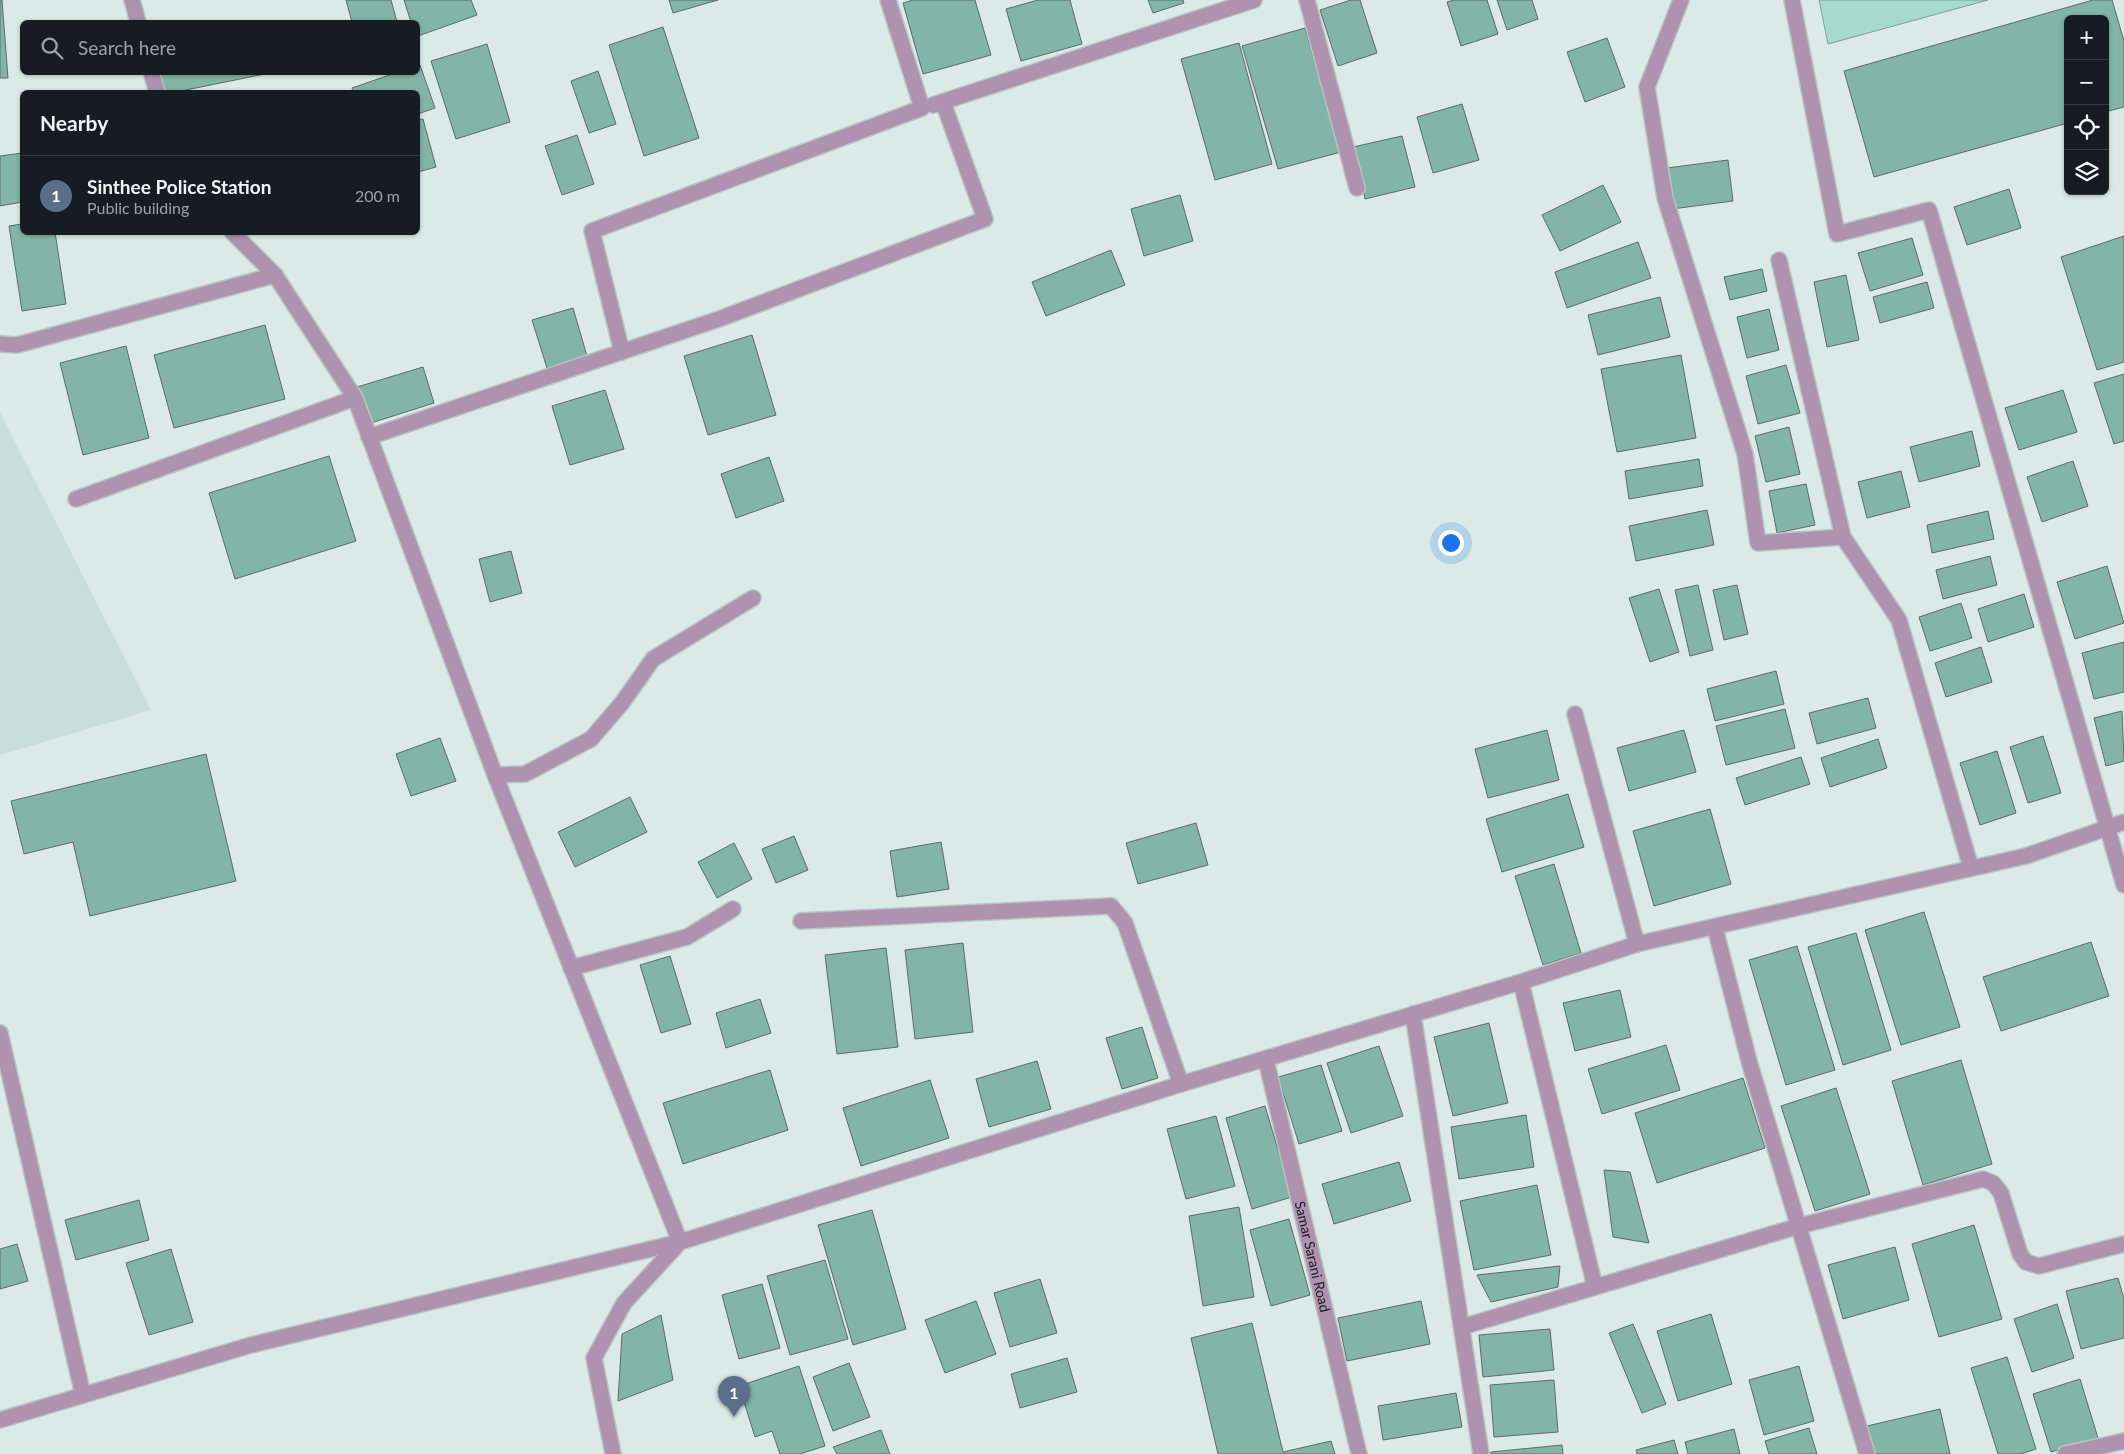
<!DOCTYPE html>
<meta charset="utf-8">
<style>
body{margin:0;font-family:Lato,sans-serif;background:#242831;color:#f1f3f6}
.controls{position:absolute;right:15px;top:15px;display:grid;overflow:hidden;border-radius:8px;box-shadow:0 1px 4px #0004}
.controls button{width:45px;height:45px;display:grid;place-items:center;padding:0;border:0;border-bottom:1px solid #363941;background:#171b24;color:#f1f3f6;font:25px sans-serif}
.you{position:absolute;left:1450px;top:542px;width:18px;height:18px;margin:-12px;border:4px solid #fff;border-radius:50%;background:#1a73e8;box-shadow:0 0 0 8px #1a73e833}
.badge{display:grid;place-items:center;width:32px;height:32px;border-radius:50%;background:#caa0d1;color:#fff;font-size:16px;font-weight:700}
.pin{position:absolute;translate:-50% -41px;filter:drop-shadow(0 1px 2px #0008)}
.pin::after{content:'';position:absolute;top:26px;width:18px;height:15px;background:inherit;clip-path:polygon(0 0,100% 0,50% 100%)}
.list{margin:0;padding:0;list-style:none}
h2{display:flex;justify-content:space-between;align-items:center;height:65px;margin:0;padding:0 20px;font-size:21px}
h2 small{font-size:16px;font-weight:400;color:#9ea1a6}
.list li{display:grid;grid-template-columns:32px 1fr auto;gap:15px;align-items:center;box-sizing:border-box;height:80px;padding:0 20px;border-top:1px solid #363941}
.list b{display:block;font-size:19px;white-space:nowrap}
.list p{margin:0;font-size:16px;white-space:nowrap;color:#9ea1a6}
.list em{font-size:16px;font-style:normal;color:#9ea1a6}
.icon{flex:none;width:28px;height:28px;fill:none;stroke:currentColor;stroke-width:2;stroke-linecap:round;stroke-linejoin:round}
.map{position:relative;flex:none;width:2124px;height:1454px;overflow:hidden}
.search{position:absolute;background:#171b24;box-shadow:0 1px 4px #0004;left:20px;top:20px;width:400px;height:55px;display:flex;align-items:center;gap:12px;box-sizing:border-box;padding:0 18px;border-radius:8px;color:#9ea1a6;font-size:19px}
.panel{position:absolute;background:#171b24;box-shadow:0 1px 4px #0004;left:20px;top:90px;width:400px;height:145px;border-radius:8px}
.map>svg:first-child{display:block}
.built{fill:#c7dfd8}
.water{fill:#a7dacd;stroke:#7ca198}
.building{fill:#82b4a8;stroke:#5e6b67}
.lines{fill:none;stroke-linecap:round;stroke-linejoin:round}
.minor-casing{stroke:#b8c5c2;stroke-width:18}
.minor{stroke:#ae92af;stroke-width:15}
.labels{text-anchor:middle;stroke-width:4;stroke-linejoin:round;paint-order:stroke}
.street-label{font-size:14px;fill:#181d1c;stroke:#dbeae6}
</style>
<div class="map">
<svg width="2124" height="1454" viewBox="0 0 2124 1454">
<rect width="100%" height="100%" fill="#dbeae6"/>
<!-- built -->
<path class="built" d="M0 412 151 710 0 755Z"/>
<!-- water -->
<path class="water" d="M1819 0H1988L1828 44Z"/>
<!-- building -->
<path class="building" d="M0 0H2L8 78H0Z
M346 0H391L397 22H352Z
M404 0H471L477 15 418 36V22H411Z
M669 0H718L673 13Z
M913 0H975L991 55 923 74 903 3Z
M1038 0H1070L1082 44 1021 61 1006 9Z
M1148 0H1183L1184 3 1153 13Z
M1351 0H1360L1377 53 1338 66 1320 10Z
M1454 0H1487L1498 34 1461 46 1447 2Z
M1497 0H1532L1538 19 1507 30Z
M2093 0H2112L2124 41V107L2105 112V19H2068V123L1874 177 1844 71Z
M663 27 699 138 644 156 609 45Z
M1305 28 1341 152 1278 169 1242 46Z
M1607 38 1625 87 1585 102 1567 52Z
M1239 43 1272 164 1215 180 1181 59Z
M487 44 510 122 456 139 431 61Z
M420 65 435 108 418 114V92H354L352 88 398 72H418V66Z
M598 71 616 124 589 133 571 81Z
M159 72H265V74L176 92H163Z
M1462 104 1479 160 1433 173 1417 117Z
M423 119 436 167 418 172V120Z
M577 135 594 184 562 195 545 146Z
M1402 136 1415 187 1365 199 1353 147Z
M22 153V202L0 206V156Z
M1728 160 1733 201 1672 209 1667 168Z
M1603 185 1621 222 1560 251 1542 215Z
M2009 189 2021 228 1967 245 1954 207Z
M1180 195 1193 241 1144 256 1131 209Z
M22 224V232H55L66 304 22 311 9 226Z
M2124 236V362L2097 370 2061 257Z
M1912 238 1923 275 1870 291 1858 253Z
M1638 242 1651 278 1567 308 1555 272Z
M1111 250 1125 285 1046 316 1032 282Z
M1762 269 1767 291 1730 300 1724 277Z
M1846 275 1859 340 1827 347 1814 282Z
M1927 282 1934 308 1880 323 1873 297Z
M1660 297 1670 337 1598 355 1588 315Z
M573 308 587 356 547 368 532 320Z
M1769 309 1779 350 1747 358 1737 317Z
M265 325 285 399 174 428 154 355Z
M752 335 776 415 708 435 684 356Z
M126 346 149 438 83 455 60 363Z
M1681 355 1696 438 1617 452 1601 369Z
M1786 365 1800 413 1758 424 1746 376Z
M423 367 434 403 368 424 357 387Z
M2124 374V441L2114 444 2094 383Z
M605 390 624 449 570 465 552 406Z
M2063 390 2077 432 2019 450 2005 408Z
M1789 427 1800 474 1766 482 1755 436Z
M1972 431 1980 466 1919 482 1910 447Z
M329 456 356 541 235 579 209 493Z
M769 457 784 501 736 518 721 474Z
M1699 459 1703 486 1629 499 1625 471Z
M2073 461 2088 506 2042 522 2027 477Z
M1901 471 1910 507 1867 518 1858 482Z
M1806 484 1815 525 1777 533 1769 491Z
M1707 510 1714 545 1636 561 1629 526Z
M1988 511 1994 539 1932 553 1927 525Z
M511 551 522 593 490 602 479 559Z
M1990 556 1997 585 1943 599 1936 570Z
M2107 566 2124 623 2075 639 2057 582Z
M1698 585 1713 650 1690 656 1675 590Z
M1737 585 1748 634 1724 640 1713 590Z
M1659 589 1679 652 1650 662 1629 598Z
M2024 594 2034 627 1988 642 1978 609Z
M1961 603 1972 638 1930 651 1919 617Z
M2124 642V692L2094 699 2082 653Z
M1981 647 1992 682 1946 697 1935 663Z
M1776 671 1784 704 1715 721 1707 689Z
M1868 698 1876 728 1817 744 1809 713Z
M1785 709 1795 748 1726 765 1716 726Z
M2122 711 2124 761 2106 766 2094 718Z
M1547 730 1559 780 1488 798 1475 749Z
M1684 730 1696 772 1629 791 1617 748Z
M2043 736 2061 793 2028 803 2010 747Z
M440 738 456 781 411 796 396 754Z
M1878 739 1887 768 1830 787 1821 758Z
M1997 751 2016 813 1980 825 1960 763Z
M206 754 236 881 90 916 73 842 24 854 11 801Z
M1801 757 1810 784 1745 805 1736 778Z
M1568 794 1584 847 1502 872 1486 819Z
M630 797 647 832 575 867 558 832Z
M1710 809 1731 884 1654 906 1633 831Z
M1196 823 1208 865 1138 884 1126 843Z
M794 836 808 870 776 883 762 849Z
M941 842 949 889 897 897 890 851Z
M734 843 752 879 717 898 698 862Z
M1554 864 1581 953 1543 965 1515 876Z
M1924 912 1960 1027 1901 1045 1865 930Z
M1856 933 1891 1050 1843 1065 1808 947Z
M2091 942 2109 996 2001 1031 1983 977Z
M963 943 973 1032 915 1039 905 950Z
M1797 946 1835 1070 1786 1085 1749 960Z
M886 948 898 1047 837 1054 825 955Z
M670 956 691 1024 661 1033 640 965Z
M1620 990 1631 1037 1575 1051 1563 1003Z
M760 999 771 1033 726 1048 716 1013Z
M1489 1023 1508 1103 1453 1116 1434 1037Z
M1142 1027 1158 1078 1122 1089 1106 1038Z
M1666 1045 1680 1090 1602 1114 1588 1069Z
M1379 1046 1403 1116 1351 1133 1327 1063Z
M1961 1060 1992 1164 1923 1185 1892 1081Z
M1037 1061 1051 1109 989 1127 976 1079Z
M1321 1065 1342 1131 1299 1144 1278 1077Z
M770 1070 788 1130 683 1164 663 1103Z
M1743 1078 1765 1148 1657 1183 1635 1113Z
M930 1080 949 1138 861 1166 843 1108Z
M1836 1088 1870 1194 1815 1211 1781 1106Z
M1265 1106 1292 1197 1252 1209 1226 1118Z
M1526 1115 1534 1167 1459 1179 1451 1127Z
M1216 1116 1235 1186 1186 1199 1167 1129Z
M1399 1162 1411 1201 1334 1224 1322 1184Z
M1604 1170 1630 1172 1649 1243 1613 1237Z
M1537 1185 1551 1255 1474 1270 1460 1201Z
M139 1200 149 1240 76 1260 65 1220Z
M1239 1207 1254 1297 1203 1306 1189 1216Z
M872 1210 906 1329 853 1345 818 1225Z
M1289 1219 1310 1295 1271 1306 1250 1230Z
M1974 1225 2002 1319 1939 1337 1912 1244Z
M17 1244 28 1281 0 1289V1249Z
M1895 1247 1909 1300 1843 1319 1828 1265Z
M171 1249 193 1322 149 1335 126 1263Z
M825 1260 848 1339 790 1355 767 1276Z
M1560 1266 1558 1287 1491 1302 1477 1275Z
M2118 1278 2124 1299V1338L2081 1349 2066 1291Z
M1040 1279 1057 1333 1010 1347 994 1293Z
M762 1284 780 1348 739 1359 722 1295Z
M976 1301 996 1354 945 1373 925 1320Z
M1421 1301 1430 1344 1347 1361 1338 1318Z
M2057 1304 2074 1358 2032 1372 2014 1319Z
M1711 1314 1732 1384 1678 1401 1657 1331Z
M661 1315 673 1380 618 1401 622 1334Z
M1252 1323 1283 1452 1331 1441 1335 1454H1218L1191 1338Z
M1633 1324 1666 1404 1642 1413 1609 1333Z
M1550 1329 1554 1370 1483 1377 1479 1335Z
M2007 1357 2036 1449 2021 1454H1998L1971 1368Z
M1067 1358 1077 1392 1020 1408 1011 1374Z
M849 1363 870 1417 833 1431 813 1377Z
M799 1366 825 1446 800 1454H780L772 1431 755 1437 739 1386Z
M1799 1366 1814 1421 1764 1435 1749 1380Z
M2080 1379 2098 1438 2051 1452 2033 1394Z
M1554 1380 1558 1432 1494 1437 1490 1385Z
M1456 1393 1462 1427 1383 1440 1378 1406Z
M1940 1409 1950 1454H1874L1867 1426Z
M1809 1428 1817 1454H1769L1765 1441Z
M1734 1429 1740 1454H1688L1685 1442Z
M881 1430 890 1454H837L833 1447Z
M1674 1440 1678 1454H1637L1636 1450Z
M1562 1445 1563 1454H1491V1452Z"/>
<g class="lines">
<!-- minor casing -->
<g class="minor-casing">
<g id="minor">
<path d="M132 0 138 22"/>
<path d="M1307 0 1357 188"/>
<path d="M1681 0 1647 87 1665 198 1745 454 1758 543 1843 537 1899 620 1971 868"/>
<path d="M1792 0 1837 234 1929 210 2124 885"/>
<path d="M151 72 157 92"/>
<path d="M933 105 1254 0"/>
<path d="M232 232 275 275 355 398 495 775 680 1242 624 1303 594 1358 613 1454"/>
<path d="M1779 260 1843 537"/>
<path d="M0 344 17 345 275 275"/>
<path d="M622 352 592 231 922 108 888 0"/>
<path d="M369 437 719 319 985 219 943 102"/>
<path d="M76 499 355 398"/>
<path d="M1575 714 1637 944"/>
<path d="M495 775 525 774 591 739 622 703 653 659 753 598"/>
<path d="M801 921 1111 906 1125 923 1181 1084"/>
<path d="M1715 928 1749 1061 1867 1454"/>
<path d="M571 968 687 937 733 909"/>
<path d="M1521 982 1595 1287"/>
<path d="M1413 1014 1481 1454"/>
<path d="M0 1033 83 1395"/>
<path id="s1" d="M1266 1060 1359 1454"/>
<path d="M1462 1327 1799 1226 1983 1179 1993 1183 2001 1193 2020 1254 2026 1262 2039 1266 2124 1244"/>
<path d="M0 1420 251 1345 680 1242 1181 1084 1521 982 1637 944 2026 856 2124 822"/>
<path d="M2065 1454 2124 1441"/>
</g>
</g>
<!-- minor -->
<use href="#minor" class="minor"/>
</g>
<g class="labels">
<!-- street labels -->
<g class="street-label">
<text dy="5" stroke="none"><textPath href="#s1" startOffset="202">Samar Sarani Road</textPath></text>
</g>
</g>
</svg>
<div class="controls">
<button>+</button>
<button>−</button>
<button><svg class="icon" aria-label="locate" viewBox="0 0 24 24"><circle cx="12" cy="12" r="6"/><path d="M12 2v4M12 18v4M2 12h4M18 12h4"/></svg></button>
<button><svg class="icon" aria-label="layers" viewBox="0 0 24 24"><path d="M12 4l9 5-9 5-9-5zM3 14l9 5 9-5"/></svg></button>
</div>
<div class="you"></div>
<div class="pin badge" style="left:734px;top:1417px;background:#5c6f8a">1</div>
<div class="search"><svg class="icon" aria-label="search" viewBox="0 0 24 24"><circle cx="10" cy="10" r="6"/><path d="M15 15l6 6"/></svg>Search here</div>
<section class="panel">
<h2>Nearby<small></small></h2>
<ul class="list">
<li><span class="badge" style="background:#5c6f8a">1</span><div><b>Sinthee Police Station</b><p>Public building</p></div><em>200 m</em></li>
</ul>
</section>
</div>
